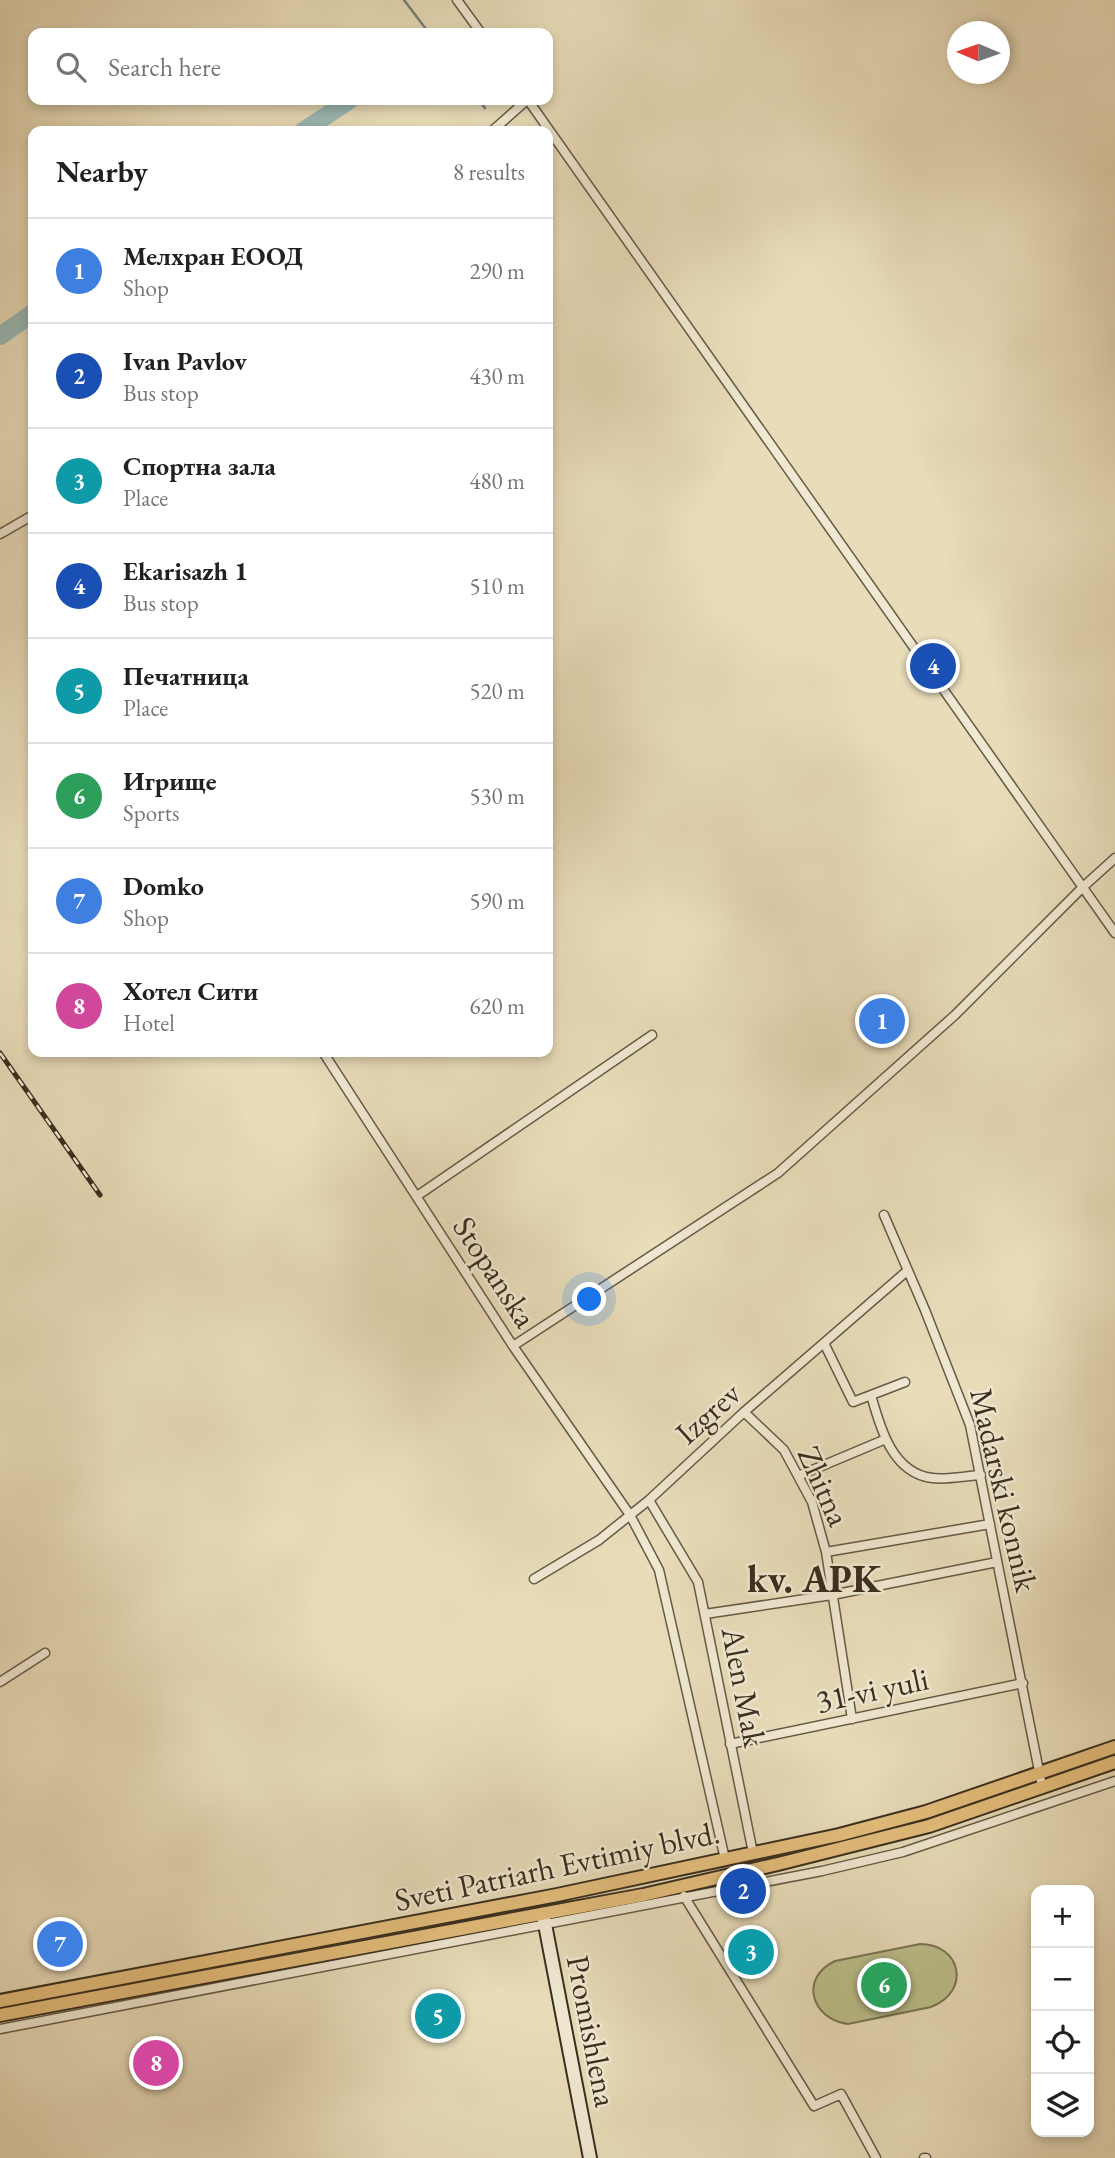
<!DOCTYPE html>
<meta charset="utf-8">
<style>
body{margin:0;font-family:"EB Garamond",serif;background:#f2f2f2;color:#202124}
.controls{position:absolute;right:21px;bottom:21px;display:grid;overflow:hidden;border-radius:14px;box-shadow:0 4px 10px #0003}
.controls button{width:63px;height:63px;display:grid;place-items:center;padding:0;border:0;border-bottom:2px solid #e0e0e0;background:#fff;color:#202124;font:35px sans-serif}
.compass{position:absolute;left:947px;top:21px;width:63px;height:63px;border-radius:50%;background:#fff;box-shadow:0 4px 10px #0003;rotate:272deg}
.you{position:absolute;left:590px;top:1300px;width:24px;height:24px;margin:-18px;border:5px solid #fff;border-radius:50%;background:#1a73e8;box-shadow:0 0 0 10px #1a73e833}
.badge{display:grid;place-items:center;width:46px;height:46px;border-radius:50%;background:#2563eb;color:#fff;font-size:23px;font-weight:700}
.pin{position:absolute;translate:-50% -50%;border:4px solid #fff;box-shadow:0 2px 7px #0006}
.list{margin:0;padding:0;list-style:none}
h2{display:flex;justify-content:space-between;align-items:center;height:91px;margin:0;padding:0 28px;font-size:30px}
h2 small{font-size:23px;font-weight:400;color:#757577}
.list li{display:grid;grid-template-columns:46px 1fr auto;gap:21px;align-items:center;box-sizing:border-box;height:105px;padding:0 28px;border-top:2px solid #e0e0e0}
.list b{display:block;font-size:26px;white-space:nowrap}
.list p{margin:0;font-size:23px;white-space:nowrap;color:#757577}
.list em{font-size:23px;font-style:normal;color:#757577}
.icon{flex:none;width:38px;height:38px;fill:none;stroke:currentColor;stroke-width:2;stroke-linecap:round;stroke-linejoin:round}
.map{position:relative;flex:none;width:1115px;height:2158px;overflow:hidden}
.search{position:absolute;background:#fff;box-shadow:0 4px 10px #0003;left:28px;top:28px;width:525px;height:77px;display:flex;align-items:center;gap:18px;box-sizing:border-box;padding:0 24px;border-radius:14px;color:#757577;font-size:26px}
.panel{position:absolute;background:#fff;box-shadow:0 4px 10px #0003;left:28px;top:126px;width:525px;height:931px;border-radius:14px}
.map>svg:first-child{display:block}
.green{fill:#bcbf8b;stroke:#7a7654;stroke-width:2}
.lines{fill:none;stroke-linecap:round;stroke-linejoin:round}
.stream{stroke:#73827a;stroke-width:2.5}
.river{stroke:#99bab7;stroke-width:18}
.street-casing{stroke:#655a45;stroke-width:11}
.secondary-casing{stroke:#392e1e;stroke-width:16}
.primary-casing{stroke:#392e1e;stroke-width:16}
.street{stroke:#f0e8d2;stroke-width:8}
.secondary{stroke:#f0e8d2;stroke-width:12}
.primary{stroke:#e4be7c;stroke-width:12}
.rail-casing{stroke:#392e1e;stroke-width:5}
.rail{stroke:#f0e8d2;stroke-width:2.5;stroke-dasharray:8;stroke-linecap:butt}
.labels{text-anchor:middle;stroke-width:5;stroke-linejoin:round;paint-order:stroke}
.street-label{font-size:32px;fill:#392e1e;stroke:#f0e8d2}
.district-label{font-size:38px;font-weight:bold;fill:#392e1e;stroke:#f0e8d2}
</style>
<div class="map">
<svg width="1115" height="2158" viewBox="0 0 1115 2158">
<rect width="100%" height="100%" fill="#e8dcb9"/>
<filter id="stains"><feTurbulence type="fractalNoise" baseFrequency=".00286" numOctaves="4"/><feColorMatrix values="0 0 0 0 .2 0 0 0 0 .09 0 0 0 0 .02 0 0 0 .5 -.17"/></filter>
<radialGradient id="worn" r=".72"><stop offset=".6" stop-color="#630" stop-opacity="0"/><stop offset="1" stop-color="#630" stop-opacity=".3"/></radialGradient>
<!-- green -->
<path class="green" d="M920 1944C962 1944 971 1992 931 2007L848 2024C811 2019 799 1978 835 1961Z"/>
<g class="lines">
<!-- stream -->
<path class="stream" d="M404 0 429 33
M479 100 485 108"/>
<!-- river -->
<path class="river" d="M303 131 350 100
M0 336 33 313"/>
<!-- street casing -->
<g class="street-casing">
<path id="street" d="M457 0 481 33
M528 100 1115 933
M492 131 527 100
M0 534 33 515
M323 1052 513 1346 630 1515 659 1570 725 1859
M417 1196 652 1035
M884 1215 925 1310 970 1425 1042 1786
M824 1343 853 1402 905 1382
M513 1346 778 1173 955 1015 1083 887 1115 858
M871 1395C880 1427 892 1473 932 1478 947 1480 965 1476 981 1475
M744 1412 784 1450 812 1502 826 1552 852 1719
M798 1476 886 1439
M649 1500 698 1582 753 1853
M826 1552 990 1524
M534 1579 599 1540 649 1500 744 1412 907 1271
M705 1614 832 1595 997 1562
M0 1682 45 1653
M730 1744 1023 1683
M684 1896 814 2106 841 2094 876 2158
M0 2029 822 1871 903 1852 1115 1781
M924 2158H926"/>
</g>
<!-- secondary casing -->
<g class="secondary-casing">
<path id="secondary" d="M543 1914 590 2158"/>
</g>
<!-- primary casing -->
<g class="primary-casing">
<path id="primary" d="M0 2001 557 1895 839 1835 926 1812 1115 1747
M0 2015 643 1895 778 1864 929 1826 1115 1762"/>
</g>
<!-- street -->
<use href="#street" class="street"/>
<!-- secondary -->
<use href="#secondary" class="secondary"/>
<!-- primary -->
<use href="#primary" class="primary"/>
<!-- rail casing -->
<g class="rail-casing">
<path id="rail" d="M0 1053 100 1195"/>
</g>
<!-- rail -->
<use href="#rail" class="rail"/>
</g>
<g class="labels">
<!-- street labels -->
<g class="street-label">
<text transform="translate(495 1272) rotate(57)" y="11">Stopanska</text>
<text transform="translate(708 1413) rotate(-42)" y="11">Izgrev</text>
<text transform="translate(824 1486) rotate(66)" y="11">Zhitna</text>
<text transform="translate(1004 1490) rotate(77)" y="11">Madarski konnik</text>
<text transform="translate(744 1687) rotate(79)" y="11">Alen Mak</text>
<text transform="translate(872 1690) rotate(-12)" y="11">31-vi yuli</text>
<text transform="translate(557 1866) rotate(-12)" y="11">Sveti Patriarh Evtimiy blvd.</text>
<text transform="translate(592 2031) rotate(79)" y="11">Promishlena</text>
</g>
<!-- district labels -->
<g class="district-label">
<text x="814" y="1592">kv. APK</text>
</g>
</g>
<rect width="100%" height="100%" filter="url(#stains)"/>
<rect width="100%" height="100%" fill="url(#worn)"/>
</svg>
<div class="controls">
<button>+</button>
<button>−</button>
<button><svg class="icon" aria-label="locate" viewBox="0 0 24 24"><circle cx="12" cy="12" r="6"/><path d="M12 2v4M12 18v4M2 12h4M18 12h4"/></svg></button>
<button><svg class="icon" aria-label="layers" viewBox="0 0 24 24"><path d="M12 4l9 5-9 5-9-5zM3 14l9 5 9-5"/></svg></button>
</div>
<svg class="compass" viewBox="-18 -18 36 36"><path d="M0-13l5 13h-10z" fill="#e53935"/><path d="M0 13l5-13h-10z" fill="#757577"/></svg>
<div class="you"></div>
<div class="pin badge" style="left:882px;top:1021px;background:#3f7fe0">1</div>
<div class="pin badge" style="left:743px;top:1891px;background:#1a4fb4">2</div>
<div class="pin badge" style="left:751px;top:1952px;background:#0f9aa8">3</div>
<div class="pin badge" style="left:933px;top:666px;background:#1a4fb4">4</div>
<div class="pin badge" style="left:438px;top:2016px;background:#0f9aa8">5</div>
<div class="pin badge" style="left:884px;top:1985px;background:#2e9e5b">6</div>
<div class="pin badge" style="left:60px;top:1944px;background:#3f7fe0">7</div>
<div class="pin badge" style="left:156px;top:2063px;background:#d1479c">8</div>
<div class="search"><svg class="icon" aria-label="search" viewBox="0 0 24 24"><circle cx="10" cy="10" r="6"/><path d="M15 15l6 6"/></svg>Search here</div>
<section class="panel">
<h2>Nearby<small>8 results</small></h2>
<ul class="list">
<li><span class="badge" style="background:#3f7fe0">1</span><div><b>Мелхран ЕООД</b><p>Shop</p></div><em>290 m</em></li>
<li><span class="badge" style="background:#1a4fb4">2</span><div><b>Ivan Pavlov</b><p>Bus stop</p></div><em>430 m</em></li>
<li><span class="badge" style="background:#0f9aa8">3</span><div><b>Спортна зала</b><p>Place</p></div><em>480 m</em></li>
<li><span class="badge" style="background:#1a4fb4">4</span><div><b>Ekarisazh 1</b><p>Bus stop</p></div><em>510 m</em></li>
<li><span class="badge" style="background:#0f9aa8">5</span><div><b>Печатница</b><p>Place</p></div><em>520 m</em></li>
<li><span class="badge" style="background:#2e9e5b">6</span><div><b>Игрище</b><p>Sports</p></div><em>530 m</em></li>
<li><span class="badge" style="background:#3f7fe0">7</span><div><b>Domko</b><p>Shop</p></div><em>590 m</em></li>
<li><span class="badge" style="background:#d1479c">8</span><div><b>Хотел Сити</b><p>Hotel</p></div><em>620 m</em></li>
</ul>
</section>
</div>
